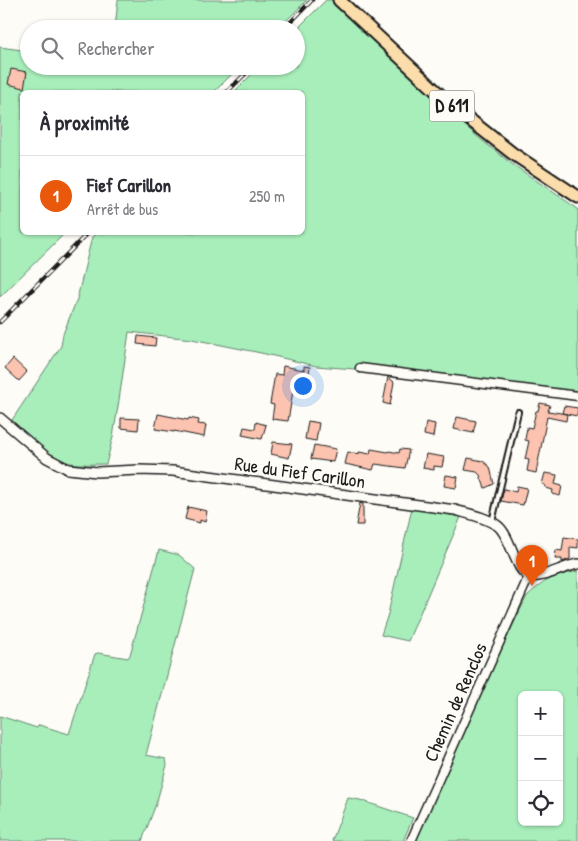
<!DOCTYPE html>
<html lang="fr">
<meta charset="utf-8">
<style>
body{margin:0;font-family:"Patrick Hand",sans-serif;background:#f2f2f3;color:#2b2b33}
.controls{position:absolute;right:15px;bottom:15px;display:grid;overflow:hidden;border-radius:8px;box-shadow:0 1px 4px #0004}
.controls button{width:45px;height:45px;display:grid;place-items:center;padding:0;border:0;border-bottom:1px solid #e1e1e2;background:#fff;color:#2b2b33;font:25px sans-serif}
.you{position:absolute;left:302px;top:385px;width:18px;height:18px;margin:-12px;border:4px solid #fff;border-radius:50%;background:#1a73e8;box-shadow:0 0 0 8px #1a73e833}
.badge{display:grid;place-items:center;width:32px;height:32px;border-radius:50%;background:#ea580c;color:#fff;font-size:16px;font-weight:700}
.pin{position:absolute;translate:-50% -41px;filter:drop-shadow(0 1px 2px #0008)}
.pin::after{content:'';position:absolute;top:26px;width:18px;height:15px;background:inherit;clip-path:polygon(0 0,100% 0,50% 100%)}
.list{margin:0;padding:0;list-style:none}
h2{display:flex;justify-content:space-between;align-items:center;height:65px;margin:0;padding:0 20px;font-size:21px}
h2 small{font-size:16px;font-weight:400;color:#7c7c81}
.list li{display:grid;grid-template-columns:32px 1fr auto;gap:15px;align-items:center;box-sizing:border-box;height:80px;padding:0 20px;border-top:1px solid #e1e1e2}
.list b{display:block;font-size:19px;white-space:nowrap}
.list p{margin:0;font-size:16px;white-space:nowrap;color:#7c7c81}
.list em{font-size:16px;font-style:normal;color:#7c7c81}
.icon{flex:none;width:28px;height:28px;fill:none;stroke:currentColor;stroke-width:2;stroke-linecap:round;stroke-linejoin:round}
.map{position:relative;flex:none;width:578px;height:841px;overflow:hidden}
.search{position:absolute;background:#fff;box-shadow:0 1px 4px #0004;left:20px;top:20px;width:285px;height:55px;display:flex;align-items:center;gap:12px;box-sizing:border-box;padding:0 18px;border-radius:28px;color:#7c7c81;font-size:19px}
.panel{position:absolute;background:#fff;box-shadow:0 1px 4px #0004;left:20px;top:90px;width:285px;height:145px;border-radius:8px}
.map>svg:first-child{display:block}
.green{fill:#a8eebb;stroke:#62856c;fill-rule:evenodd}
.building{fill:#fcc3b0;stroke:#1c1c1c}
.lines{fill:none;stroke-linecap:round;stroke-linejoin:round}
.service-casing{stroke:#1c1c1c;stroke-width:8}
.minor-casing{stroke:#1c1c1c;stroke-width:11}
.tertiary-casing{stroke:#1c1c1c;stroke-width:12}
.primary-casing{stroke:#1c1c1c;stroke-width:15}
.service{stroke:#fdfcf7;stroke-width:4}
.minor{stroke:#fdfcf7;stroke-width:8}
.tertiary{stroke:#fdfcf7;stroke-width:9}
.primary{stroke:#fbddab;stroke-width:11}
.rail-casing{stroke:#1c1c1c;stroke-width:4.5}
.rail{stroke:#fdfcf7;stroke-width:2.5;stroke-dasharray:8;stroke-linecap:butt}
.labels{text-anchor:middle;stroke-width:5;stroke-linejoin:round;paint-order:stroke}
.shield{fill:#fdfcf7;stroke:#605f5e;stroke-width:1}
.shield-label{font-size:18px;font-weight:bold;fill:#1c1c1c}
.street-label{font-size:19px;fill:#1c1c1c;stroke:#fdfcf7}
</style>
<div class="map">
<svg width="578" height="841" viewBox="0 0 578 841">
<rect width="100%" height="100%" fill="#fdfcf7"/>
<filter id="ink" filterUnits="userSpaceOnUse"><feTurbulence type="fractalNoise" baseFrequency=".02" numOctaves="2"/><feDisplacementMap in="SourceGraphic" scale="10" xChannelSelector="R" yChannelSelector="G"/><feConvolveMatrix kernelMatrix="1 2 1 2 8 2 1 2 1" color-interpolation-filters="sRGB"/></filter>
<g filter="url(#ink)">
<!-- green -->
<path class="green" d="M118 0H307L278 29H115Z
M326 0H333L395 62 479 138 512 164 578 209V393L360 366 355 369 316 366 261 353 192 339 129 332 119 400 113 437 106 464C94 464 81 465 70 463 48 457 28 435 12 420L61 346 63 334 77 299 92 237 96 233 302 232V92H234L260 66H296V30Z
M0 47 29 51V66H240L214 92H22V232L65 233 0 297Z
M412 508 461 517 408 641 381 635 388 614Z
M159 550 179 555 195 569 146 755 166 759 167 765 156 804 142 841H0V716L37 728 39 725 69 734 95 654 98 653 128 658 130 655Z
M578 571V841H414L468 718 527 596C547 578 552 577 578 571ZM522 695H559V822H522Z
M348 798 360 800 413 818 403 841H332Z"/>
<!-- building -->
<path class="building" d="M11 69 27 72 24 88 8 84Z
M138 336 156 338 155 346 137 344Z
M13 359 27 372 19 381 5 368Z
M283 366 304 370V366L310 367 307 387 294 385 288 421 272 419 274 405 270 404 275 374 282 375Z
M388 377 394 382 390 405 383 403Z
M540 403 550 405 548 411 567 414 566 421 547 417 536 473 527 471 529 460 525 459 529 441 525 440 527 427 532 428 536 411H538Z
M564 406 578 408 577 416 562 413Z
M158 414 188 420 189 418 199 420 198 424 206 425 204 437 174 431V432L155 429Z
M457 417 476 421 473 433 454 429Z
M121 418 139 419 138 430 121 428Z
M308 421 319 423 316 441 305 439Z
M256 422 266 425 262 439 242 435 244 427 255 429Z
M426 422 435 424 433 437 424 435Z
M273 442 292 444 289 458 271 454Z
M314 445 336 449 333 462 311 459Z
M371 449 388 452 389 451 399 453 400 449 409 450 405 468 375 464 373 470 345 464 348 452 359 454V452L370 454Z
M426 454 444 457 442 467 434 466V470L423 468Z
M468 458 483 461 490 467 494 484 485 488 480 475 477 472 465 470Z
M545 473 557 475 555 484 562 486 560 496 552 494 553 490 546 488 545 485 542 484Z
M446 475 458 477 456 488 444 486Z
M517 486 527 488 523 505 501 501 504 489 516 492Z
M360 503 363 504V525H356Z
M188 507 207 511 205 522 200 520V523L185 519Z
M564 537 578 539V548L570 547V559L562 562V559H555L556 550 562 551Z"/>
<g class="lines">
<!-- service casing -->
<g class="service-casing">
<path id="service" d="M492 522 518 412"/>
</g>
<!-- minor casing -->
<g class="minor-casing">
<path id="minor" d="M360 368 578 396
M411 841 529 576"/>
</g>
<!-- tertiary casing -->
<g class="tertiary-casing">
<path id="tertiary" d="M0 418 47 458 68 469 97 472 139 470 173 471 455 510C469 514 486 517 498 526 511 536 516 574 530 576 542 579 565 566 578 564"/>
</g>
<!-- primary casing -->
<g class="primary-casing">
<path id="primary" d="M339 0 451 105 512 153 578 197"/>
</g>
<!-- service -->
<use href="#service" class="service"/>
<!-- minor -->
<use href="#minor" class="minor"/>
<!-- tertiary -->
<use href="#tertiary" class="tertiary"/>
<!-- primary -->
<use href="#primary" class="primary"/>
<!-- rail casing -->
<g class="rail-casing">
<path id="rail" d="M284 29 312 0
M227 92 253 66
M0 322 89 232"/>
</g>
<!-- rail -->
<use href="#rail" class="rail"/>
</g>
</g>
<g class="labels">
<!-- shield labels -->
<rect class="shield" x="429.5" y="90.5" width="45" height="31" rx="4"/>
<g class="shield-label">
<text x="452" y="112">D 611</text>
</g>
<!-- street labels -->
<g class="street-label">
<text transform="translate(300 472) rotate(8)" y="7">Rue du Fief Carillon</text>
<text transform="translate(455 702) rotate(-66)" y="7">Chemin de Renclos</text>
</g>
</g>
</svg>
<div class="controls">
<button>+</button>
<button>−</button>
<button><svg class="icon" aria-label="locate" viewBox="0 0 24 24"><circle cx="12" cy="12" r="6"/><path d="M12 2v4M12 18v4M2 12h4M18 12h4"/></svg></button>
</div>
<div class="you"></div>
<div class="pin badge" style="left:532px;top:586px">1</div>
<div class="search"><svg class="icon" aria-label="search" viewBox="0 0 24 24"><circle cx="10" cy="10" r="6"/><path d="M15 15l6 6"/></svg>Rechercher</div>
<section class="panel">
<h2>À proximité<small></small></h2>
<ul class="list">
<li><span class="badge">1</span><div><b>Fief Carillon</b><p>Arrêt de bus</p></div><em>250 m</em></li>
</ul>
</section>
</div>
